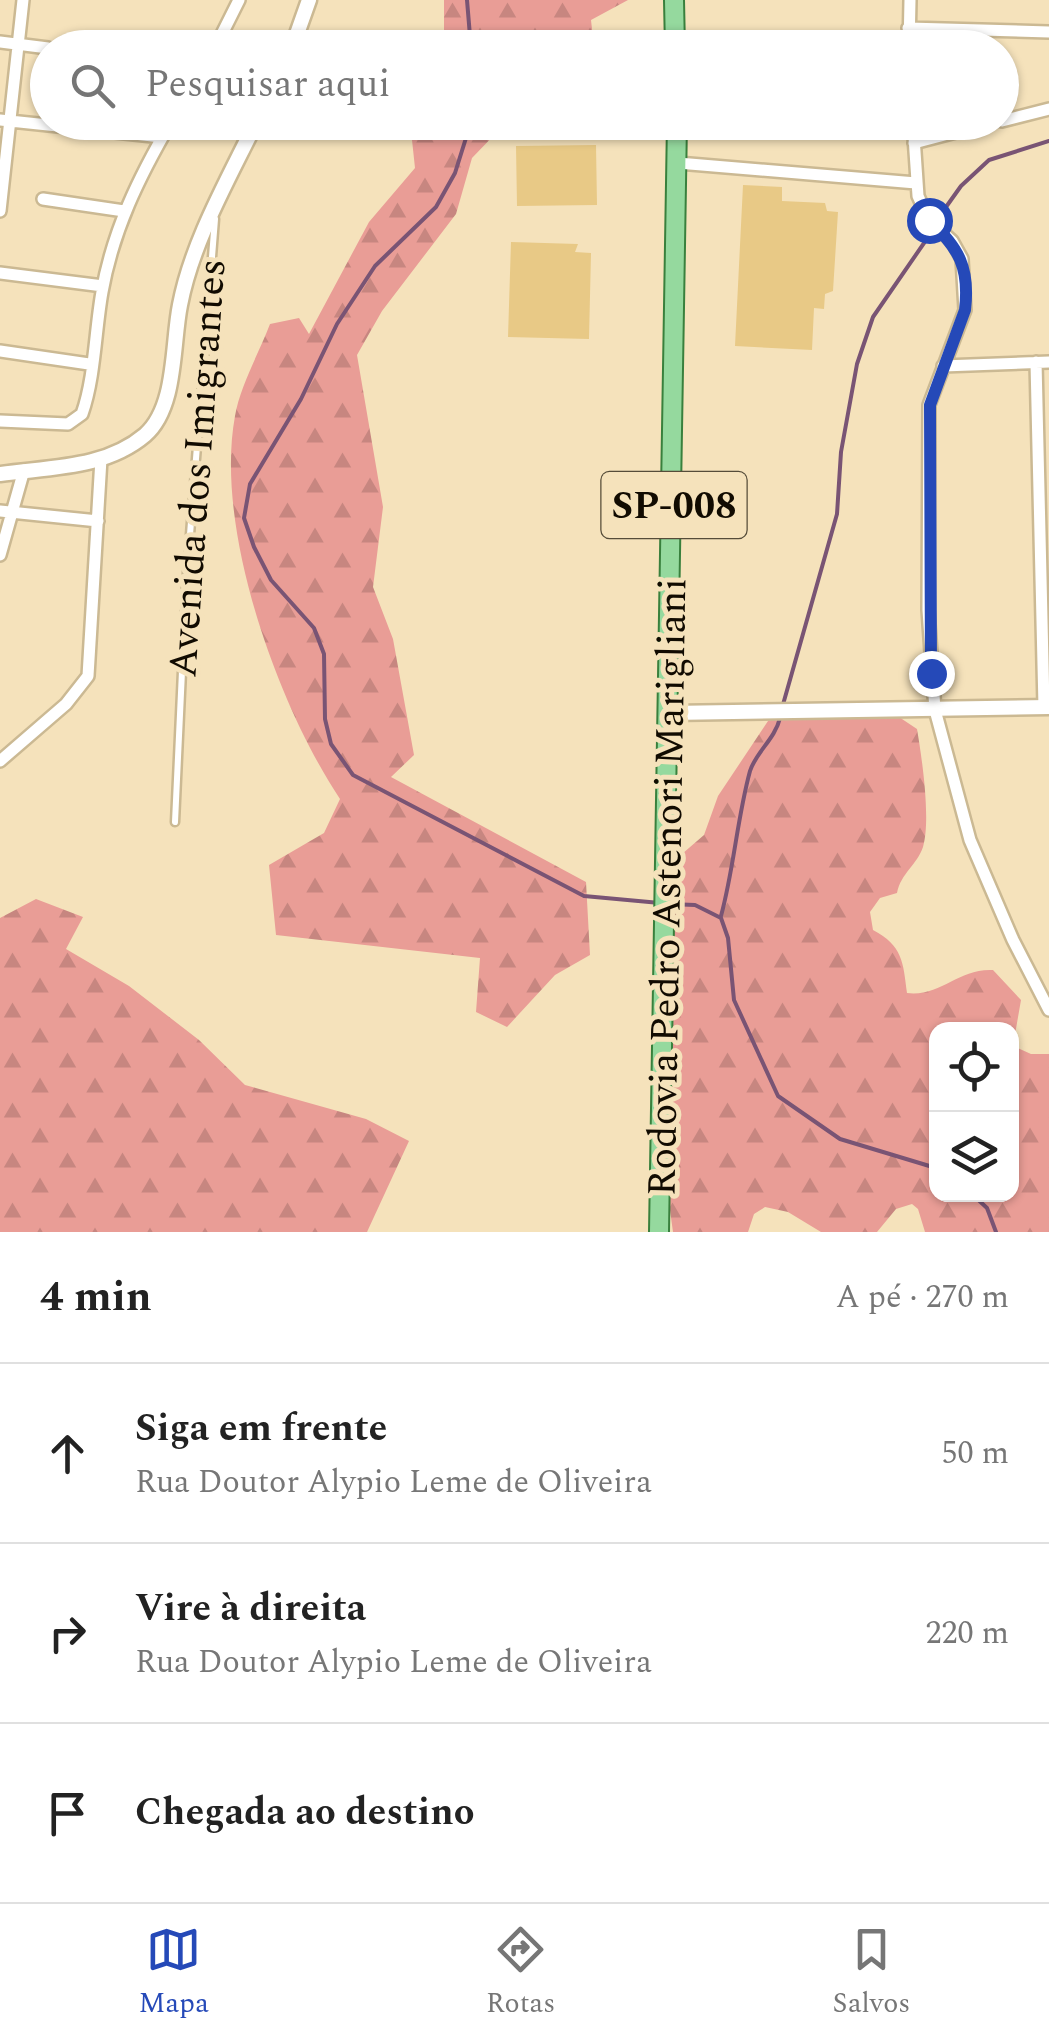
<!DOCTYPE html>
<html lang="pt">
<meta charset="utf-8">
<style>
body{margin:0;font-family:Spectral,serif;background:#f2f2f2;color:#222}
.controls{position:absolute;right:30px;bottom:30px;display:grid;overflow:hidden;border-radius:20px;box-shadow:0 2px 8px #0004}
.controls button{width:90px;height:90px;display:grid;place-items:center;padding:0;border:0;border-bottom:2px solid #e0e0e0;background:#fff;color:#222;font:50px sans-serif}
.stop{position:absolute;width:30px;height:30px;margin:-22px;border:8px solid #2549b8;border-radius:50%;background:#fff}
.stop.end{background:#2549b8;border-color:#fff;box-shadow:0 2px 10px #0008}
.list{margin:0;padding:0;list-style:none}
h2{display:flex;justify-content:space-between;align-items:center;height:130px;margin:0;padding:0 40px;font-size:42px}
h2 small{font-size:32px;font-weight:400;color:#767676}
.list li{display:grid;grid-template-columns:65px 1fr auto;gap:30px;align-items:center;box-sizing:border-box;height:180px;padding:0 40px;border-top:2px solid #e0e0e0}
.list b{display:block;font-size:38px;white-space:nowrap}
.list p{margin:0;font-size:32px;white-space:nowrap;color:#767676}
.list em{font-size:32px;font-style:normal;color:#767676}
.icon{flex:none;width:55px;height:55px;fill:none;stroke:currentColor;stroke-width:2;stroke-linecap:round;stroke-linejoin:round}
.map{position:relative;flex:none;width:1049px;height:1232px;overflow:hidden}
.search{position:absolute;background:#fff;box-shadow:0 2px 8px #0004;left:30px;right:30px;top:30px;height:110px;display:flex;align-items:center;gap:25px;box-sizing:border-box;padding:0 35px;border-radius:55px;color:#767676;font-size:38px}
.sheet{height:670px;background:#fff}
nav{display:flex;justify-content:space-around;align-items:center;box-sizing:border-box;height:140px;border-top:2px solid #e0e0e0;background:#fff;font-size:28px;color:#767676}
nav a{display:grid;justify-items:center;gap:5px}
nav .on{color:#2549b8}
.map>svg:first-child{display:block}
.forest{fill:url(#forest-firs);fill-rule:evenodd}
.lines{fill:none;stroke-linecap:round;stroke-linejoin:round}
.stream{stroke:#795474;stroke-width:4}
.building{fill:#e8c986}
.service-casing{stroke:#cbb993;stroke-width:11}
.minor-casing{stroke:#cbb993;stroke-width:16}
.tertiary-casing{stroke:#cbb993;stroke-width:19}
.primary-casing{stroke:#39803d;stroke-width:22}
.service{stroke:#fff;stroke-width:6}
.minor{stroke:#fff;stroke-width:11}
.tertiary{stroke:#fff;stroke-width:14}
.primary{stroke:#95d99e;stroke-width:18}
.route{stroke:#2549b8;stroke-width:12}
.labels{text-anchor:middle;stroke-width:10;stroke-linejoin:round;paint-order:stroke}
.shield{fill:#f5e2bb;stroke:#554c39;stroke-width:2.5}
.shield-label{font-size:38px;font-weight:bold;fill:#110b01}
.street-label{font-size:40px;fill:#110b01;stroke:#f5e2bb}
</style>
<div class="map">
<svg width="1049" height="1232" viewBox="0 0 1049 1232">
<defs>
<pattern id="forest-firs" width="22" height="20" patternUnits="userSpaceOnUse" patternTransform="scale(2.5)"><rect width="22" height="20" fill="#e99d96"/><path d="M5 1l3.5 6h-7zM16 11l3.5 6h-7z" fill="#c78680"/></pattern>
</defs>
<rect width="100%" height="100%" fill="#f5e2bb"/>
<!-- forest -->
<path class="forest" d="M444 0H628L591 20 594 47 444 48Z
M432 123H600V127L499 130 472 158 456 214 382 311 357 355 383 507 373 587 393 639 414 755 391 777 586 882 590 955 555 975 507 1027 476 1012 480 958 276 935 269 865 324 833 340 799C278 706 214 529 235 416 240 386 259 353 270 324L299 318 309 334 369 222 415 168 412 140Z
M879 715 899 717 917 729C922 758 931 820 923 847 917 865 901 873 897 893L880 898 870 912 873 930C903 946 903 962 907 993 941 997 958 968 993 970L1021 1000 1013 1046 1031 1054H1049V1232H925L918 1209 912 1204 896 1209 877 1232H821L788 1212 765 1207 754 1214 748 1232H673L668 1196 675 860 704 835 718 796 770 718ZM936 1030H1012V1194H936Z
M36 899 83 917 66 949 129 986 199 1040 245 1085 366 1119 409 1141 367 1232H0V918Z"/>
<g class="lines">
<!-- stream -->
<path class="stream" d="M467 0 471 48
M471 122 455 173 436 207 375 266 337 324 301 399 250 484 244 518 254 547 271 580 314 628 324 654 325 719 331 744 353 775 584 896 660 903
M936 221 961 186 989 160 1049 141
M782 708 837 514 841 452 857 364 873 317 933 230
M669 904 695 905 721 918 728 938 734 1000 778 1096 840 1139 936 1168
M721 916C734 868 737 819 750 771 756 752 775 739 780 718
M972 1194 987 1208 996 1232"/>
</g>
<!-- building -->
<path class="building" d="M596 145 597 205 517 206 516 146Z
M743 185 782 187V201L825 203 827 211 838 212 833 291 825 294 824 309 814 308 812 350 735 346Z
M511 242 578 244 575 252 591 253 589 339 508 337Z"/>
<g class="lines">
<!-- service casing -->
<g class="service-casing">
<path id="service" d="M175 822 186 585 215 219"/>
</g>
<!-- minor casing -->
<g class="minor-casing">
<path id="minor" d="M908 28 1049 32
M0 42 48 48
M215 48 239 0
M909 48 910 0
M0 120 162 137
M1002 121 1049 109
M913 122 918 196 929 220 952 241 962 259 965 310 929 405 928 610 935 710 970 840 1013 940 1049 1010
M914 143 994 122
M678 163 916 183
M43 199 124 211
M0 211 23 0
M0 273 103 286
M0 351 89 364
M1036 362 1044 707
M943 366 1049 362
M0 421 68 424 82 414C95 377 95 331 102 292 113 230 139 177 171 122
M0 511 98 521
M0 555 24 470
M0 761 66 704 88 676 101 459"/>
</g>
<!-- tertiary casing -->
<g class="tertiary-casing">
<path id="tertiary" d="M292 48 309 0
M0 474C49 467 105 469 145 435 177 407 172 344 180 305 192 242 228 180 256 122
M671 713 1049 707"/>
</g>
<!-- primary casing -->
<g class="primary-casing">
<path id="primary" d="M674 0 675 48
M659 1232 677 122"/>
</g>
<!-- service -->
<use href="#service" class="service"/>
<!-- minor -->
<use href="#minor" class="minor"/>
<!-- tertiary -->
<use href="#tertiary" class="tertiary"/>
<!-- primary -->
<use href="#primary" class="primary"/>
</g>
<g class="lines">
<!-- route -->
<path class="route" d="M929 220C959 248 970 268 965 310L930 405 931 673"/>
</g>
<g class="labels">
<!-- shield labels -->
<rect class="shield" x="601.5" y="472" width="145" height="66" rx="8"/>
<g class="shield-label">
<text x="674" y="518">SP-008</text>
</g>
<!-- street labels -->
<g class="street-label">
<text transform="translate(196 468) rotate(-86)" y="14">Avenida dos Imigrantes</text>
<text transform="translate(666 887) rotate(-89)" y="14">Rodovia Pedro Astenori Marigliani</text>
</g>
</g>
</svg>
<div class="controls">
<button><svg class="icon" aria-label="locate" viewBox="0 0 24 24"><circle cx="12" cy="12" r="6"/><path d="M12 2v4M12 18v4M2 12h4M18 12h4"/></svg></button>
<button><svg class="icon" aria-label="layers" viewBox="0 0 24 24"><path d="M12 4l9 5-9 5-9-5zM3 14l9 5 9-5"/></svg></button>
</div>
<div class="stop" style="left:929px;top:220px"></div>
<div class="stop end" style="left:931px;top:673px"></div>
<div class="search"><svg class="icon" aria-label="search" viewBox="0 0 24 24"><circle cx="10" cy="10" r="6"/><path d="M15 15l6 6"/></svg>Pesquisar aqui</div>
</div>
<section class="sheet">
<h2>4 min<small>A pé · 270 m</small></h2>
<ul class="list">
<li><svg class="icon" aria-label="ahead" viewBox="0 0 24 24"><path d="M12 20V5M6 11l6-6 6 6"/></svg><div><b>Siga em frente</b><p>Rua Doutor Alypio Leme de Oliveira</p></div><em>50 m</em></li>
<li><svg class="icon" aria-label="right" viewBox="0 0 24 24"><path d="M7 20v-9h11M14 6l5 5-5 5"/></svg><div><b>Vire à direita</b><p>Rua Doutor Alypio Leme de Oliveira</p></div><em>220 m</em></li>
<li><svg class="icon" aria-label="arrive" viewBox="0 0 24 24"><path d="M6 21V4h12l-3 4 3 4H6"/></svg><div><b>Chegada ao destino</b></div></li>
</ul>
</section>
<nav>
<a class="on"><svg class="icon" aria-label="map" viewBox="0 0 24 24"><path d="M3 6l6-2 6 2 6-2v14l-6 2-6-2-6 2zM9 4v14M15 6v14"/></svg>Mapa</a>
<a><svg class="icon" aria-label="directions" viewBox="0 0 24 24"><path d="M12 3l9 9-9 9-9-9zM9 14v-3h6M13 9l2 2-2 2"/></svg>Rotas</a>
<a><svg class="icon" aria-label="saved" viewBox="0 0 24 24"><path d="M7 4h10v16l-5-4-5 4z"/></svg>Salvos</a>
</nav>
